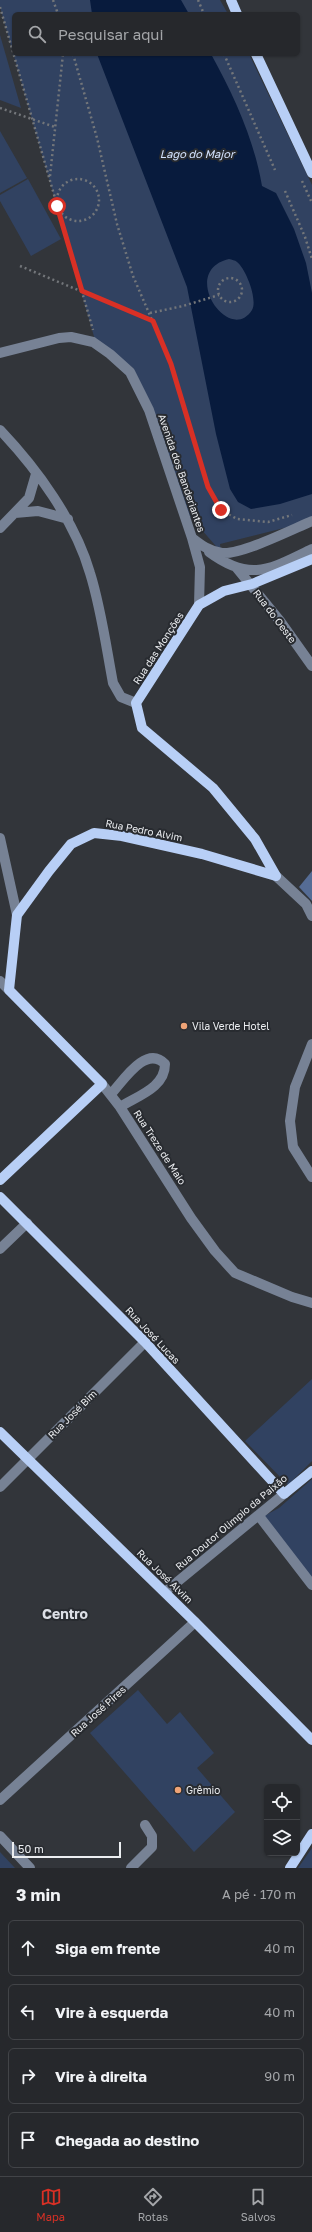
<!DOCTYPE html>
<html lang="pt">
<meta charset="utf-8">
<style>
body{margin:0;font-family:"Golos Text",sans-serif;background:#323438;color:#f1f3f6}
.controls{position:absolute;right:12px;bottom:12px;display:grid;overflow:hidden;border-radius:6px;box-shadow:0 1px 3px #0004}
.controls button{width:36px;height:36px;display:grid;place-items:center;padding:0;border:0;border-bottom:1px solid #424448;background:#26282c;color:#f1f3f6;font:20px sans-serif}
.scale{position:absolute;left:12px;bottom:10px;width:109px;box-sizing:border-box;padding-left:4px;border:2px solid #eceef1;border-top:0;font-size:11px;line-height:14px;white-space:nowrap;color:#eceef1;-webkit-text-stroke:3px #282b30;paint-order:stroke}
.stop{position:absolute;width:12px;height:12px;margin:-9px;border:3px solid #d93025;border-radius:50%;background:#fff}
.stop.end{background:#d93025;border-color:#fff;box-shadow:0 1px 4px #0008}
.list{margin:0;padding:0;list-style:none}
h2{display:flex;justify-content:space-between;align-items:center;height:52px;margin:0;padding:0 16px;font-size:17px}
h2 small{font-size:13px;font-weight:400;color:#a4a6a9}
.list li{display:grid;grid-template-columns:26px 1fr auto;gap:12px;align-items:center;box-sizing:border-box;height:56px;margin:0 8px 8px;padding:0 8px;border:1px solid #424448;border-radius:6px}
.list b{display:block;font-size:15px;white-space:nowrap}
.list em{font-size:13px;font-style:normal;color:#a4a6a9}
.icon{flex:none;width:22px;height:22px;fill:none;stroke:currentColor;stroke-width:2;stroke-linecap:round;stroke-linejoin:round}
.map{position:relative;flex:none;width:312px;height:1868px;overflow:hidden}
.search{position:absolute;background:#26282c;box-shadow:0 1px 3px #0004;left:12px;right:12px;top:12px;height:44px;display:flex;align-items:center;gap:10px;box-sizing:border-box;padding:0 14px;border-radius:6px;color:#a4a6a9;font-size:15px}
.sheet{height:308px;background:#26282c}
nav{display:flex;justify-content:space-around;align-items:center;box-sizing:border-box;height:56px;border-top:1px solid #424448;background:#26282c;font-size:11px;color:#a4a6a9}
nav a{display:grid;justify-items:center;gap:2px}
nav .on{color:#d93025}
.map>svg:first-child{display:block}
.green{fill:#314261}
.forest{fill:#556c95}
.water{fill:#081b3d;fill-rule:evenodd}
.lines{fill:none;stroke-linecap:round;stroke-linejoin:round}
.path{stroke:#73767a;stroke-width:2.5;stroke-dasharray:2 3;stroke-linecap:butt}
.minor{stroke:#778295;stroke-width:10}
.major{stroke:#b8cff6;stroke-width:10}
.route{stroke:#d93025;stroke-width:5}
.poi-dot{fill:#efa376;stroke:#282b30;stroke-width:1.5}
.labels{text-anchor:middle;stroke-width:4;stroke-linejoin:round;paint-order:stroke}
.street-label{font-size:10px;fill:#eceef1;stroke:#282b30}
.poi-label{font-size:10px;fill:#eceef1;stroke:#282b30;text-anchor:start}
.water-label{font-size:11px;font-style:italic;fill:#d5e4ff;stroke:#282b30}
.district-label{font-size:14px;font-weight:bold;fill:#dcdfe6;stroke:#282b30}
</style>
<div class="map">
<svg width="312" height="1868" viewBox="0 0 312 1868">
<rect width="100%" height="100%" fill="#32353a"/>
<!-- green -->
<path class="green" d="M0 0H220L228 14H14V54H249L312 185V518L292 526 220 544 221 552 182 507 133 368 95 340 0 7Z
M0 35 21 108 0 100Z
M0 131 27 178 0 193Z
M28 179 61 239 31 256 0 201V195Z
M312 1379V1461L288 1485 245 1441Z
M312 1479V1581L264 1516 279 1508Z
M138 1690 167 1724 180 1712 214 1753 197 1768 235 1812 194 1852 90 1733Z
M312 1848V1868H298Z
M0 1852 15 1868H0Z"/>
<!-- forest -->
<path class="forest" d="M312 871V901L299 887Z"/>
<!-- water -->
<path class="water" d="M90 0H181L189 14H92Z
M97 54H211C234 96 254 139 262 186L276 193 294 229 306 263 312 293V494L280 504 251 509 238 502 230 489 216 434 187 287ZM229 259C232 260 235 260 237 262 246 269 258 300 252 310 229 346 178 271 229 259Z"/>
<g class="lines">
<!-- path -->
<path class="path" d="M53 0 58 14
M198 0 204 14
M0 7 93 330
M73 54 97 138 117 224 133 276 171 364 208 487 221 510 237 519 268 522 292 515
M224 54 275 170
M0 108 55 127
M50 176 63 54
M57 200a21 21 0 1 1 42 0a21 21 0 1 1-42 0Z
M302 181 312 203
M285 191 305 237 312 259
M20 266 153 321
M218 290a12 12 0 1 1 24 0a12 12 0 1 1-24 0Z
M150 313 183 306 219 295"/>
<!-- minor -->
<path class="minor" d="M0 353 59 338 71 337 93 342 110 354 130 372 149 410 192 538 200 567 199 605
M0 430C37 469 75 521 90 573 101 608 106 646 113 683L121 697 136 703
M15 513 38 511 68 519
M0 528 29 498 36 474
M192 538C201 545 209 551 222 553 241 555 293 529 312 521
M209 552C251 583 270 569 312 549
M236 567 280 621 312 666
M0 838 17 915
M276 876 306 904 312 916
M0 981 9 990
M312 1044 295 1087 290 1121 293 1147 312 1177
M102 1084 120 1107 191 1218 215 1251 235 1273 292 1297 312 1303
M111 1094C123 1081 146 1044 165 1064 165 1088 137 1096 120 1107
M0 1249 27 1223
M0 1487 145 1342
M259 1516 312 1585
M165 1592 284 1494
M0 1800 195 1622
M0 1836 30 1868
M131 1868 152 1847V1836L145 1825"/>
<!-- major -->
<path class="major" d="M231 0 237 14
M256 54 312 173
M276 876 255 839 213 788 142 728 136 703 199 605 224 591 252 584 312 559
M0 1180 102 1084 9 990 17 915 49 871 71 844 94 833 122 836 202 854 276 876
M0 1197 145 1342 284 1494 312 1471
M0 1432 195 1622 312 1740
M290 1868 312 1834"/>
</g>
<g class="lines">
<!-- route -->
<path class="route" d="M57 206 82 291 153 321 171 364 208 487 221 510"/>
</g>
<!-- markers -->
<g class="poi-dot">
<circle cx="184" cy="1026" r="4"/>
<circle cx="178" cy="1790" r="4"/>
</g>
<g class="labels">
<!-- street labels -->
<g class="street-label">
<text transform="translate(182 473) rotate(71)" y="4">Avenida dos Banderiantes</text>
<text transform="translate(275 616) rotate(53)" y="4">Rua do Oeste</text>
<text transform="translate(158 648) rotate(-57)" y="4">Rua das Monções</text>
<text transform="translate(144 830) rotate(11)" y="4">Rua Pedro Alvim</text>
<text transform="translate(160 1147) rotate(57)" y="4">Rua Treze de Maio</text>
<text transform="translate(153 1335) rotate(47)" y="4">Rua José Lucas</text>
<text transform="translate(72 1414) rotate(-45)" y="4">Rua José Bim</text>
<text transform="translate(231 1522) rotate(-40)" y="4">Rua Doutor Olimpio da Paixão</text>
<text transform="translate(165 1576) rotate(44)" y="4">Rua José Alvim</text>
<text transform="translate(98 1711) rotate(-42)" y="4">Rua José Pires</text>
</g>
<!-- poi labels -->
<g class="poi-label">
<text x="192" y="1030">Vila Verde Hotel</text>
<text x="186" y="1794">Grêmio</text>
</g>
<!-- water labels -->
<g class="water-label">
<text x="197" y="158">Lago do Major</text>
</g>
<!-- district labels -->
<g class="district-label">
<text x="65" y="1619">Centro</text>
</g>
</g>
</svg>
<div class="controls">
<button><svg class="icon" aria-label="locate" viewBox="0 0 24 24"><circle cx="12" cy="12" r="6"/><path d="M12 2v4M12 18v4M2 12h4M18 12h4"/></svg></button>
<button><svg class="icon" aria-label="layers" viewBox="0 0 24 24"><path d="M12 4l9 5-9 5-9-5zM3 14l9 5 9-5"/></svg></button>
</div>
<div class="scale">50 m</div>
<div class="stop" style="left:57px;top:206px"></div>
<div class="stop end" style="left:221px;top:510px"></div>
<div class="search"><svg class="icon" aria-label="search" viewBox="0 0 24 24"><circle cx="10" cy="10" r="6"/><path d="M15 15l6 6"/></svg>Pesquisar aqui</div>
</div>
<section class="sheet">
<h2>3 min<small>A pé · 170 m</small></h2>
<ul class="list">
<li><svg class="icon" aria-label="ahead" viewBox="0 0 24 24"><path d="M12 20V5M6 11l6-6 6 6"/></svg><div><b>Siga em frente</b></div><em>40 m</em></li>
<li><svg class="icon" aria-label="left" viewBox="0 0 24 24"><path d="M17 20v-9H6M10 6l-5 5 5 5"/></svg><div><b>Vire à esquerda</b></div><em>40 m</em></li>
<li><svg class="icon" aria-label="right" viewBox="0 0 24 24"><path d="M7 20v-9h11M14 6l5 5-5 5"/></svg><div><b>Vire à direita</b></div><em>90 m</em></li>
<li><svg class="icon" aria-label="arrive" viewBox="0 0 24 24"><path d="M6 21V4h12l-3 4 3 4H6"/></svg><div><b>Chegada ao destino</b></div></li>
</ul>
</section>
<nav>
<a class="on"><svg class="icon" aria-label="map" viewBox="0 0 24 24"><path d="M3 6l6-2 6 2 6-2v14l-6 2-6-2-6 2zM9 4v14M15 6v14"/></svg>Mapa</a>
<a><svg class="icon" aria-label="directions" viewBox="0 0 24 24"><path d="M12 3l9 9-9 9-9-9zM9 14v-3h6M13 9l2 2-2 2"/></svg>Rotas</a>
<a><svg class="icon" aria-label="saved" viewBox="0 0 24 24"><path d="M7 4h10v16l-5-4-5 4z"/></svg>Salvos</a>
</nav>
